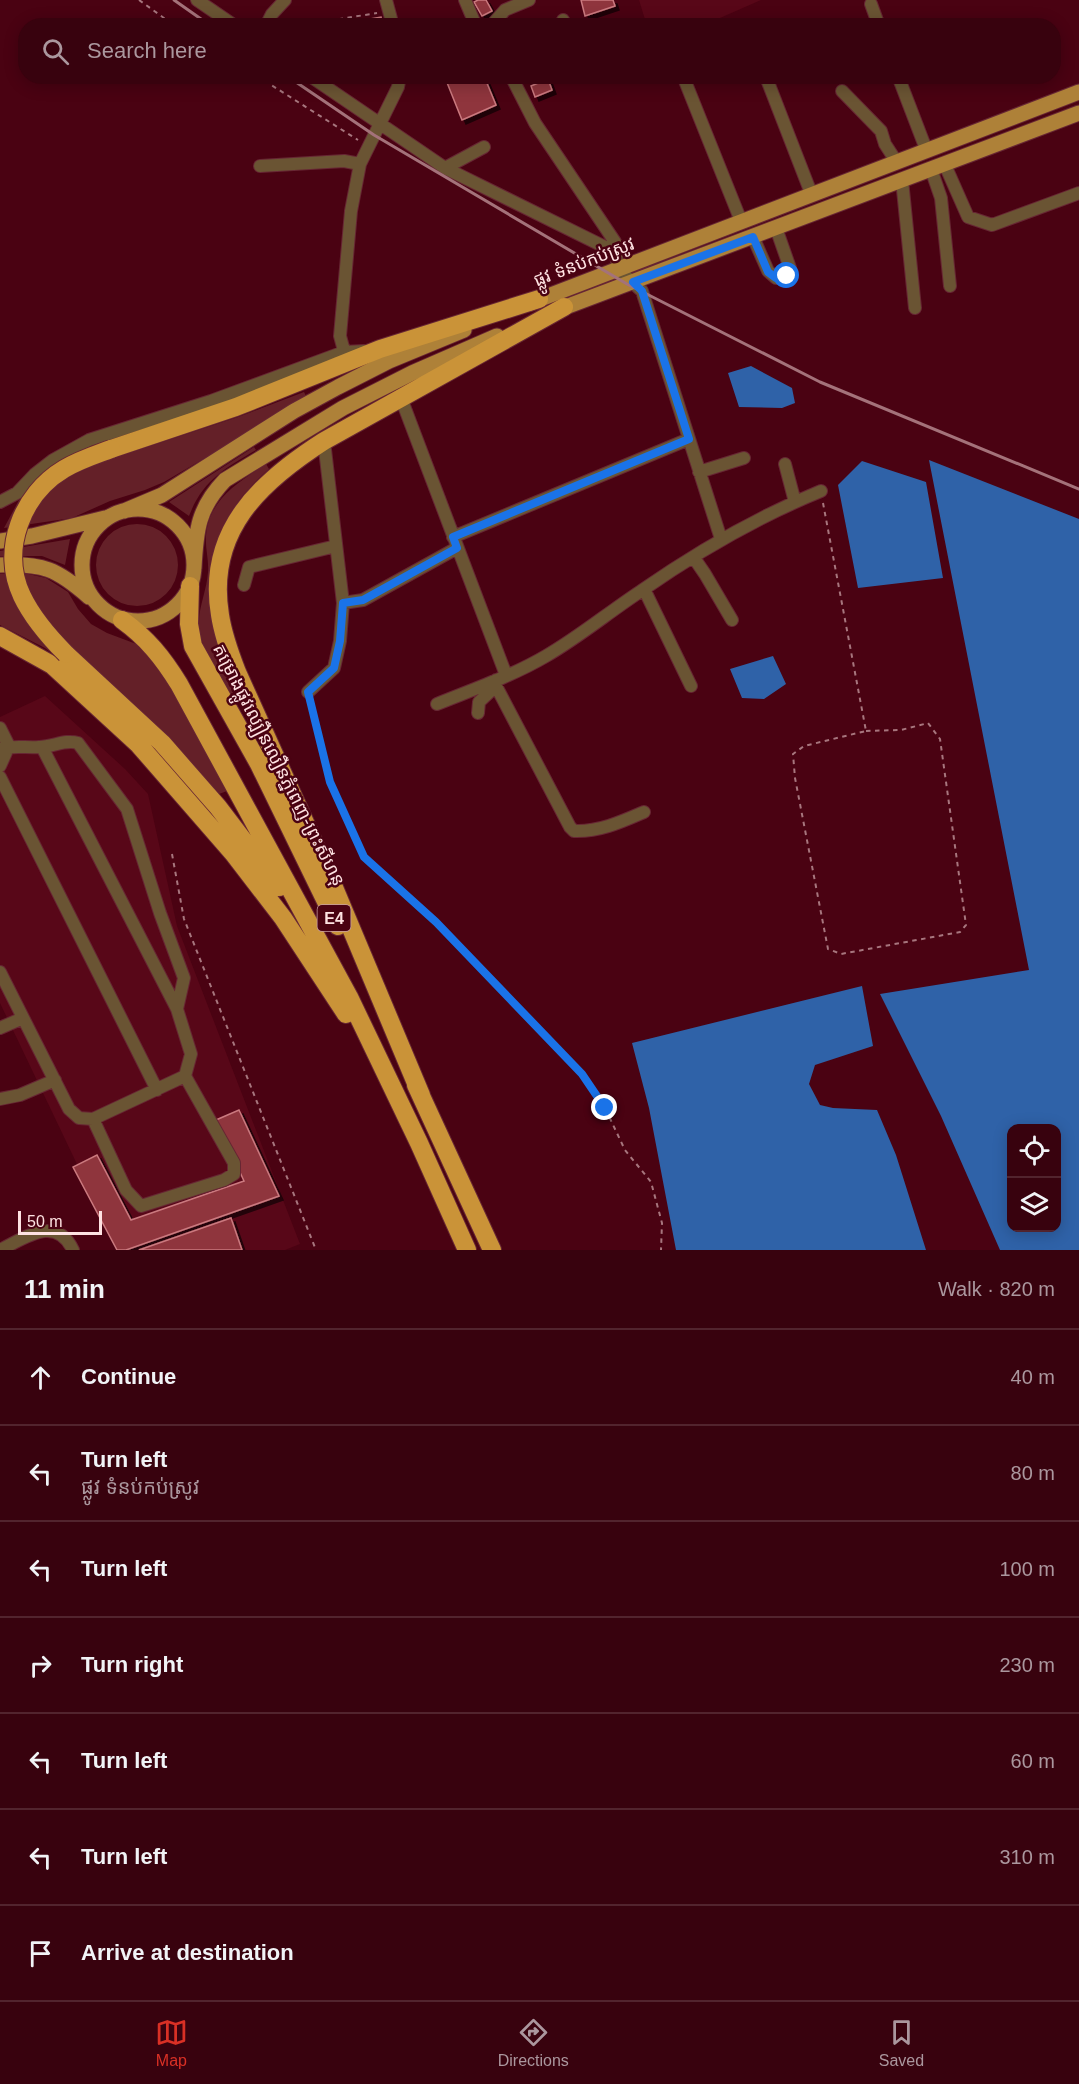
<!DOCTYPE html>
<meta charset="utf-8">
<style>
body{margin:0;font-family:Helvetica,"Noto Sans Khmer",sans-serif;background:#3f0c17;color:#f1f3f6}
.controls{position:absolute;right:18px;bottom:18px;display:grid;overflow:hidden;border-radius:12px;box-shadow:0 3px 15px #0003}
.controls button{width:54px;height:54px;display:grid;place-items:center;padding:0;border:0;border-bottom:2px solid #52242e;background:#38020e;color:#f1f3f6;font:30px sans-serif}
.scale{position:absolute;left:18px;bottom:15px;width:84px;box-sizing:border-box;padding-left:6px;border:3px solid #fee2e2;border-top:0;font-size:16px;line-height:21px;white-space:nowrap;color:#fee2e2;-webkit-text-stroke:4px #4a0212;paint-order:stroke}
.stop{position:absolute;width:18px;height:18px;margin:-14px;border:4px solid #1a73e8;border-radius:50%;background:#fff}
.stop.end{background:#1a73e8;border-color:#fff;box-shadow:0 2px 6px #0008}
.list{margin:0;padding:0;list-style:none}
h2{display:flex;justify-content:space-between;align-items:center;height:78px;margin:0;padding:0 24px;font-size:26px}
h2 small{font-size:20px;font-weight:400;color:#ab979e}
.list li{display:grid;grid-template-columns:39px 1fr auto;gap:18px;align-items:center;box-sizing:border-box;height:96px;padding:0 24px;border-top:2px solid #52242e}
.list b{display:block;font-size:22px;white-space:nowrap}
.list p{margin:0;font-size:20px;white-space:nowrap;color:#ab979e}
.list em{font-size:20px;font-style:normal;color:#ab979e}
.icon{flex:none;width:33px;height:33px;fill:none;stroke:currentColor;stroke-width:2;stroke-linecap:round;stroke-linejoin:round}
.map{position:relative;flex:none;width:1079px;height:1250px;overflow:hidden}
.search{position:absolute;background:#38020e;box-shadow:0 3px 15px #0003;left:18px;right:18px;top:18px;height:66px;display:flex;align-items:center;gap:15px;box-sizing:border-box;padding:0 21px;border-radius:24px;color:#ab979e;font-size:22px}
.sheet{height:750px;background:#38020e}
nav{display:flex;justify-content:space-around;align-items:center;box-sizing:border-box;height:84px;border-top:2px solid #52242e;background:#38020e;font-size:16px;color:#ab979e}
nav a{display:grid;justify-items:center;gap:3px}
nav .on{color:#d93025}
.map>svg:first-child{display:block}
.built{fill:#580718}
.green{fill:#642028}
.water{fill:#2f62a8;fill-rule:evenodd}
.building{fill:#8f343e;stroke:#cb7a7f;stroke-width:1.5;filter:url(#shadow)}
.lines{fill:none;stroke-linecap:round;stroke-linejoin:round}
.minor-casing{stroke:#672633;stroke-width:14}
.major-casing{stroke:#672633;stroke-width:17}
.highway-casing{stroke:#672633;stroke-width:20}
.path{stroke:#a7767e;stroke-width:2;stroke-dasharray:4.5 4.5;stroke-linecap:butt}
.minor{stroke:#6a5433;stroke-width:12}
.major{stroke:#ae8138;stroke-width:15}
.highway{stroke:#ca9338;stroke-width:18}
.rail{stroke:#a4727a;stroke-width:3}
.highway-bridge-casing{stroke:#672633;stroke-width:20;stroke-linecap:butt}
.highway-bridge{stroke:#ca9338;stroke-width:18}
.route{stroke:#1a73e8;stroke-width:8}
.labels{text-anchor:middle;stroke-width:5;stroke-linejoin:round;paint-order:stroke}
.shield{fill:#4a0212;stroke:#c89fa4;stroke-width:1.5}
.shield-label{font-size:16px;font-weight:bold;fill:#fee2e2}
.street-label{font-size:18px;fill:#fee2e2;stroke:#4a0212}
</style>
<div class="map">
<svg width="1079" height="1250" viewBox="0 0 1079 1250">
<defs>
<filter id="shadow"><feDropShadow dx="4" dy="4" stdDeviation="0" flood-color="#0009"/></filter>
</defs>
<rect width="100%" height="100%" fill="#4a0212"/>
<!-- built -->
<path class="built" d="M639 0H761L704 25 647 26Z
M45 696 125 769 148 794 177 926 300 1244 285 1250H118L0 1003V717Z"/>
<!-- green -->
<path class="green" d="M304 392 307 398 164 482 145 490 110 501 72 518 4 528 19 500 99 463 238 417Z
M254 447 256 450C224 469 203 480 189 516L169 502Z
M266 464 269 469C192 536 200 605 236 692L229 694C218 673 198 647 199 622 199 606 207 589 208 572 209 560 205 548 206 536 208 500 239 482 266 464Z
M96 565a41 41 0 1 1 82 0a41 41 0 1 1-82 0Z
M70 539 65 565 42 556H0V551Z
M24 573 46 578 68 592 78 609 91 624 107 633 139 645 163 673 227 791 219 794 168 739 45 648 0 625V574Z"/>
<!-- water -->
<path class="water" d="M751 366 792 388 795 403 782 408 739 407 728 373Z
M929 460 1079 519V1250H1000L941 1116 880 994 1029 970ZM1012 1128H1056V1228H1012Z
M862 461 926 482 943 578 858 588 838 485Z
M773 656 786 684 764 699 742 698 730 669Z
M862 986 873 1046 815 1065 809 1084 820 1105 833 1108 877 1110 896 1155 926 1250H676L649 1108 632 1043Z"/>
<!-- building -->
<path class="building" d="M478 0H486L492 11 482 16 474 2Z
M581 0H613L615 6 585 16Z
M381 17 383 26H364L363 20Z
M454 76H484L496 105 462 120 446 80Z
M548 79 552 90 535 97 531 86Z
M239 1110 279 1196 126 1250H117L73 1167 97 1155 131 1220 244 1181 216 1120Z
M231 1218 242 1250H139Z"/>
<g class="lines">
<!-- minor casing -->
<g class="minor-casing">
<path id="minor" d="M197 0 235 26
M386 0 393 26
M465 0 476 26
M871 4 879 26
M563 20 566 26
M266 26 272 14 285 0
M491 26 505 10 529 0
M310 76 445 168 615 252 619 270 642 291 721 539
M511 76 535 123 615 242V252
M683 76 741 221
M898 76 926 149
M766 77 811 193
M842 91 881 131 885 144 896 161
M945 165 968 217 992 225 1079 193
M260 166 344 161 360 164
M445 168 484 147
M931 169 941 198 950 286
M902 180 915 308
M753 237 768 271 776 278 787 276 790 268 776 228
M346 358 340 336 351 211 360 164 398 87 400 76
M401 398 506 675
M785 464 795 502
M699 472 744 458
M0 502 17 493 35 474 53 460 89 440 211 401 344 352 364 351
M453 537 689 439
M694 558 705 574 732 620
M244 585 249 567 336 546
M644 589 691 686
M343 603 363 600 457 548
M496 680V686L570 827 574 831C599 832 621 822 644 812
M308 692 334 668 340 641 343 603 324 441
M437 704C474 689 512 676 546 656 579 637 609 612 641 591 697 552 757 517 821 491
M478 713 479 702 496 686
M0 728 9 746
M0 749C13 745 26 748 39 747 53 747 65 739 78 743L127 809 160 913 184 978 177 1009
M0 766 9 746
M0 777 157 1090
M0 972 69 1109 79 1118 93 1119 185 1076 191 1054 177 1009 42 747
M0 1028 23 1018
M0 1099 20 1095 55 1080
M93 1119 126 1190 141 1206 224 1180 234 1174V1163L185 1076
M0 1250C25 1238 56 1214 73 1250"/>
</g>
<!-- major casing -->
<g class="major-casing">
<path id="major" d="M530 303 1079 92
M555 311 1079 113
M82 565a56 56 0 1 1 112 0a56 56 0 1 1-112 0Z
M124 511 162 495 294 411 338 387 389 361 464 330
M0 541 32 536 105 518
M0 565C43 563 57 569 89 597
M194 568C196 530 198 508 225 480L343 408 412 373 497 336"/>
</g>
<!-- highway casing -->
<g class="highway-casing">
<path id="highway" d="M111 449 236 407 380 349 539 299
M190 586 189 624 193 646 259 764 338 926
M122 620C147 638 163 658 179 684L349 997 419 1143 467 1250
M0 636 52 665 139 745 233 853 283 918 346 1014
M66 654 162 743 218 807 279 887
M416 1085 492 1250
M421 1095 330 878 237 672C230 654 223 635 220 615 206 531 260 482 324 441L564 307"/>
</g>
<!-- path -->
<path class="path" d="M139 0 175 26
M303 25 377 13
M257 76 358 140
M823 503 866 731 804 746 793 754 795 778 828 949 841 954 960 932 966 925 940 739 928 723 901 730 866 731
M311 704 330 782 364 857 436 922 582 1074 605 1108 625 1150 651 1182 662 1223 661 1250
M172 854 184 919 316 1250"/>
<!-- minor -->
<use href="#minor" class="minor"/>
<!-- major -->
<use href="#major" class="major"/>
<!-- highway -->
<use href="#highway" class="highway"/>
<!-- rail -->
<path class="rail" d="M174 0 211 26
M287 76 374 135 627 284 820 382 1079 489"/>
<!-- highway-bridge casing -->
<g class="highway-bridge-casing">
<path id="highway-bridge" d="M66 654C49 637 33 619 22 596 0 550 22 494 64 469 79 460 95 455 111 449"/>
</g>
<!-- highway-bridge -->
<use href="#highway-bridge" class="highway-bridge"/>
</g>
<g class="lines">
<!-- route -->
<path class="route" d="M605 1108 582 1074 436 922 364 857 330 782 308 692 334 668 340 641 343 603 363 600 457 548 453 537 689 439 642 291 633 282 753 237 768 272 776 278 787 276"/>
</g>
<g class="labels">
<!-- shield labels -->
<rect class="shield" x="317.5" y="905" width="33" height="26" rx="4.5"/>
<g class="shield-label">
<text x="334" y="924">E4</text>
</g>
<!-- street labels -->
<g class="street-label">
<text transform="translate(584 262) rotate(-21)" y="6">ផ្លូវ ទំនប់កប់ស្រូវ</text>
<text transform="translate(279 765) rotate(63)" y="6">គម្រោងផ្លូវល្បឿនលឿនភ្នំពេញ-ព្រះសីហនុ</text>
</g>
</g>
</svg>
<div class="controls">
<button><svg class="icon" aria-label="locate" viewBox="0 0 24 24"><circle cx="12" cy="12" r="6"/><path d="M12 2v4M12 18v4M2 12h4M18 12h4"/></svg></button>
<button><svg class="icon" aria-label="layers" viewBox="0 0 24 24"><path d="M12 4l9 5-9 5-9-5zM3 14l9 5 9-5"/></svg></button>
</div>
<div class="scale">50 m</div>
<div class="stop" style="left:787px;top:276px"></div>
<div class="stop end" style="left:605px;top:1108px"></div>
<div class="search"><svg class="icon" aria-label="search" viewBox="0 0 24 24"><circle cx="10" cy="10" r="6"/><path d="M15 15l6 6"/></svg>Search here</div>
</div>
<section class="sheet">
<h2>11 min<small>Walk · 820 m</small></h2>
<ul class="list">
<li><svg class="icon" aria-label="ahead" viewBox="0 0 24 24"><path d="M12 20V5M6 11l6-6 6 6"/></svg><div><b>Continue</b></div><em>40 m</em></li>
<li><svg class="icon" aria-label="left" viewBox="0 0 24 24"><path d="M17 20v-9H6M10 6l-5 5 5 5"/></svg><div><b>Turn left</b><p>ផ្លូវ ទំនប់កប់ស្រូវ</p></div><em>80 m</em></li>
<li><svg class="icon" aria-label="left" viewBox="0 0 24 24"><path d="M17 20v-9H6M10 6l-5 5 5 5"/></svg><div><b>Turn left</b></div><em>100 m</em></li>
<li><svg class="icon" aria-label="right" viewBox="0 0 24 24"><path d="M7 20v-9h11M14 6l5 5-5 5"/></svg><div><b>Turn right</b></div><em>230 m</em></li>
<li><svg class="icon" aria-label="left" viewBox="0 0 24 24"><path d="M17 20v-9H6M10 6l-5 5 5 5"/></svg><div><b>Turn left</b></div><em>60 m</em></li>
<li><svg class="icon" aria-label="left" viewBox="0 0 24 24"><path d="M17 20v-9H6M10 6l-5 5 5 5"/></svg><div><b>Turn left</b></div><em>310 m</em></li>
<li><svg class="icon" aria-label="arrive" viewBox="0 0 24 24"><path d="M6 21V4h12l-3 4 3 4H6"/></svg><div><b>Arrive at destination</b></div></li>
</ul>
</section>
<nav>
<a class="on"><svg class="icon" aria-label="map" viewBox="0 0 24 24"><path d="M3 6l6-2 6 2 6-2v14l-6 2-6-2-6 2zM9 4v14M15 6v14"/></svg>Map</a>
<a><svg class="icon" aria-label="directions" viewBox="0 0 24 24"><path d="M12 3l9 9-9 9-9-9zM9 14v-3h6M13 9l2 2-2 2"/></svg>Directions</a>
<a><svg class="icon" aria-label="saved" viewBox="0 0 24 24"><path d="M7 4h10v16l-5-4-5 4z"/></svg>Saved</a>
</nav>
